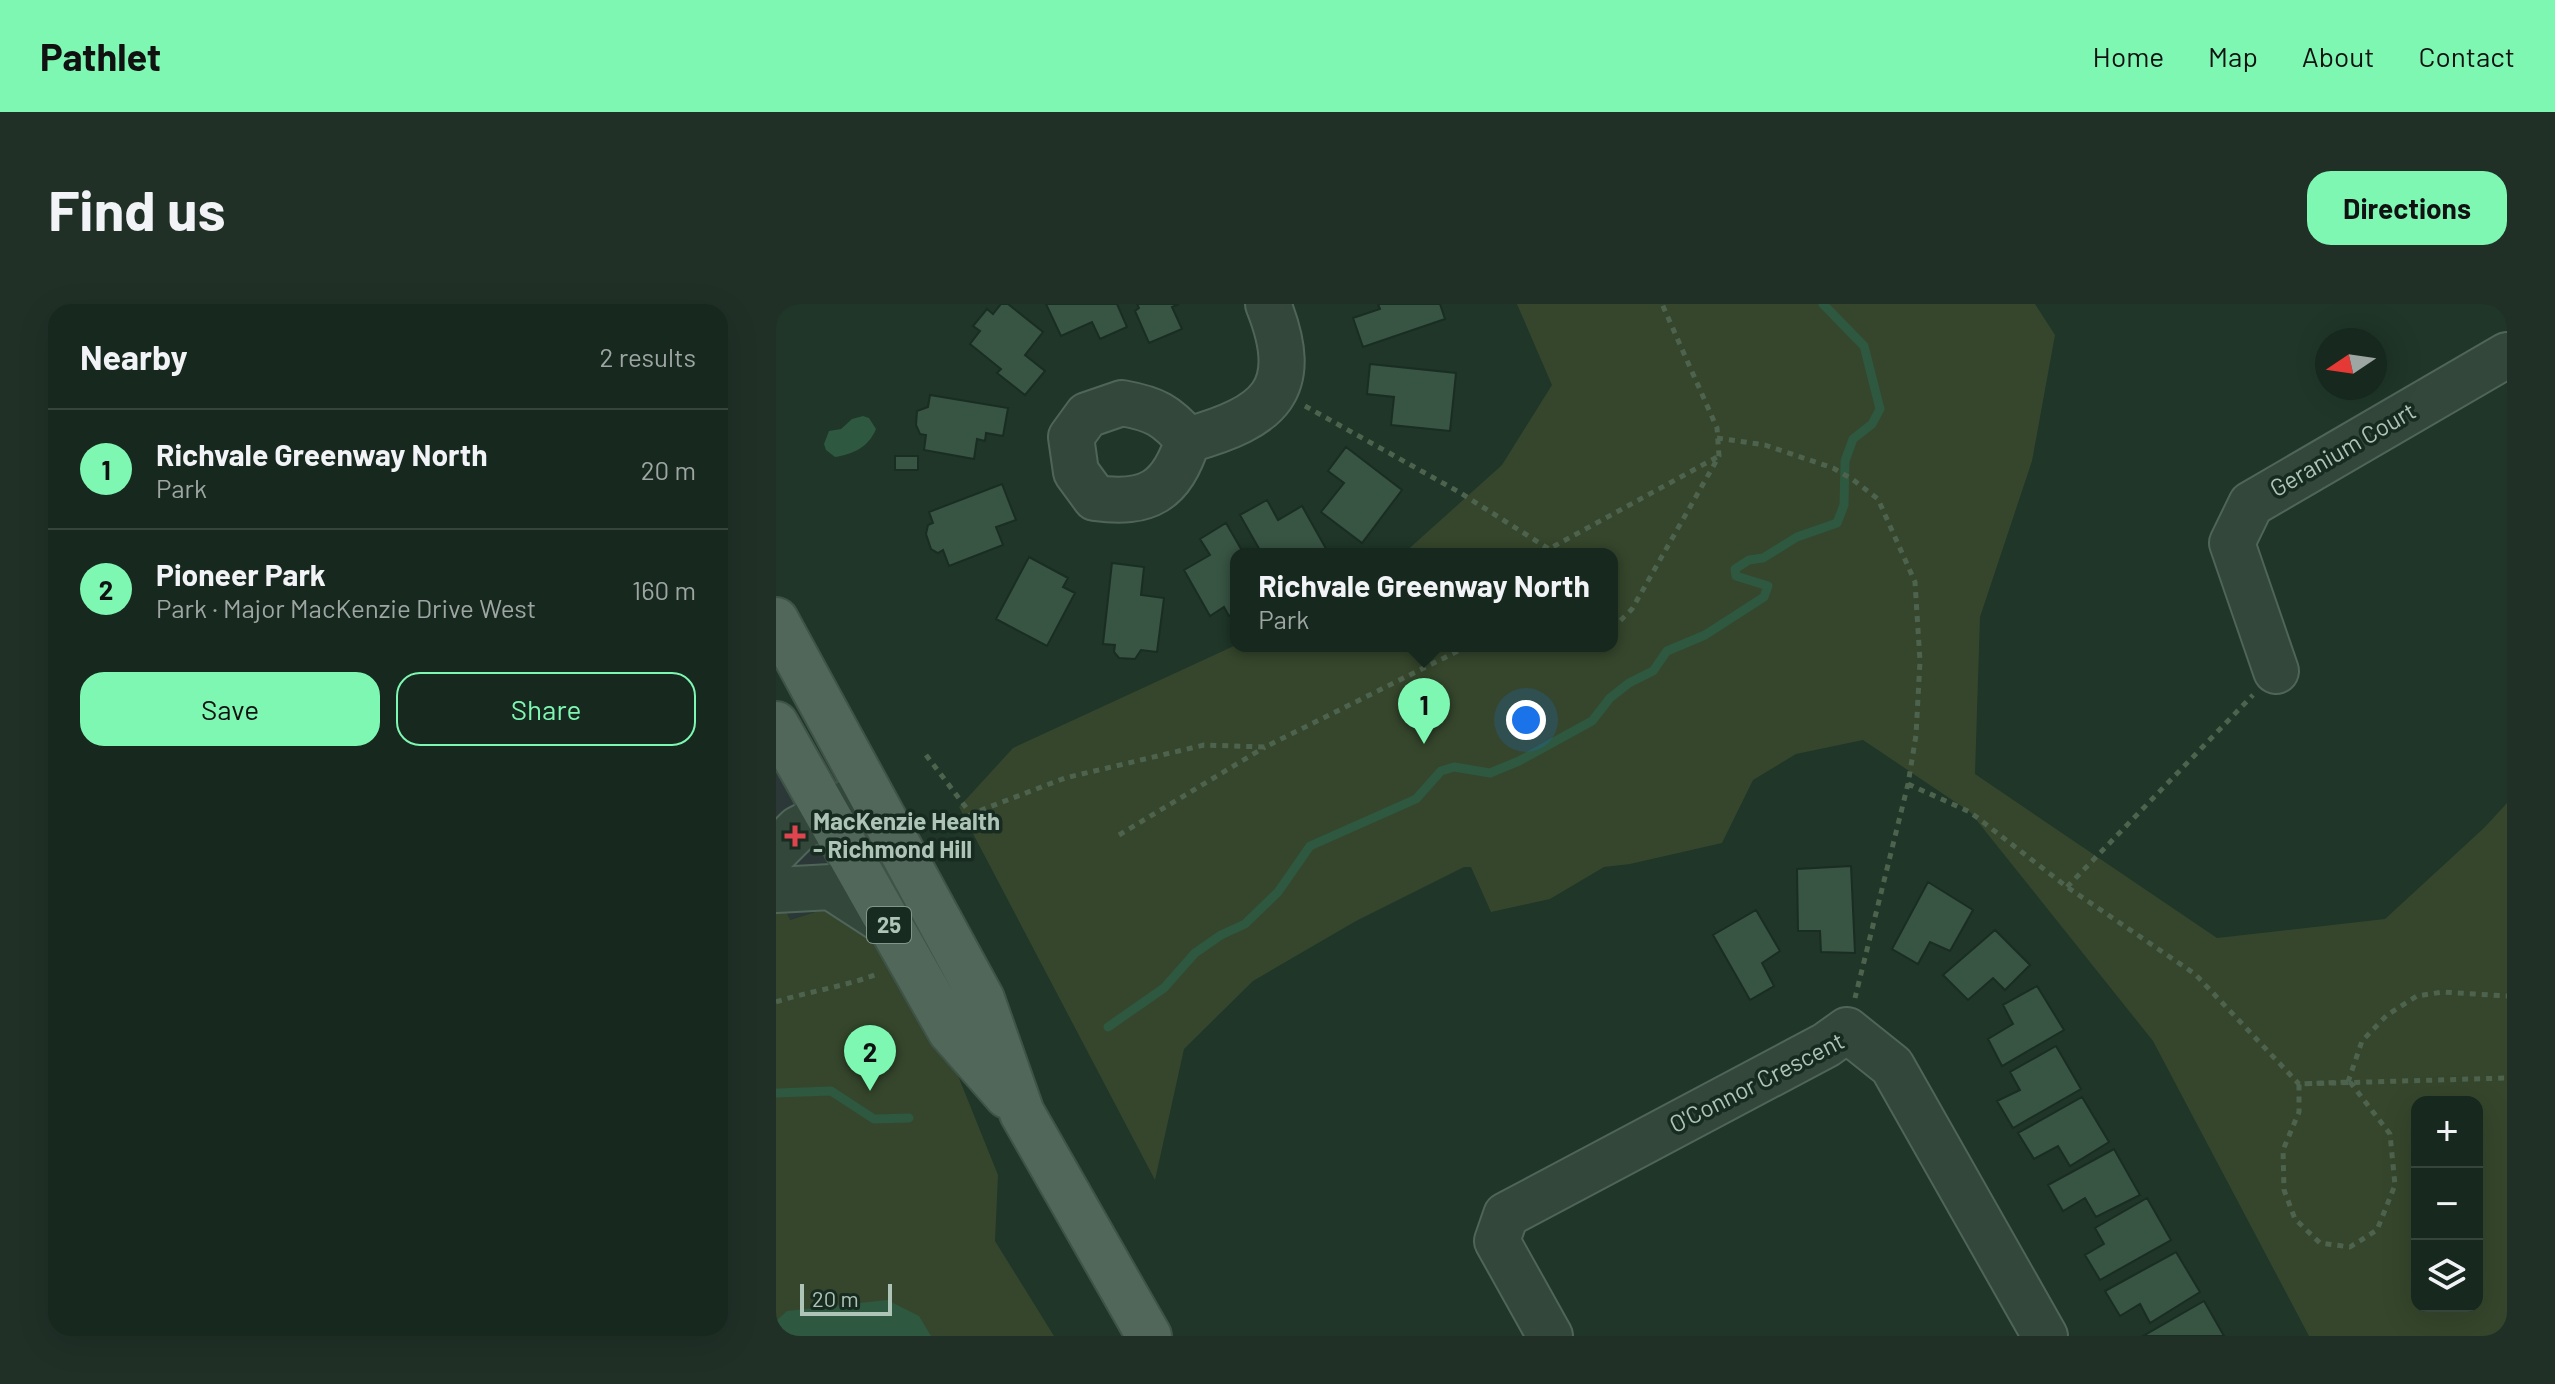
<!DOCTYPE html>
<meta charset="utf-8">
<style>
body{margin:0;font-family:Barlow,sans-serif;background:#203027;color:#f1f3f6}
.controls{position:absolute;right:24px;bottom:24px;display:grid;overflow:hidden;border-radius:16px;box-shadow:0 8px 32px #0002}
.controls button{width:72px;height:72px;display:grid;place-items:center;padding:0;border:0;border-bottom:2px solid #36443c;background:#17281e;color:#f1f3f6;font:40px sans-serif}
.compass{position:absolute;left:1539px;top:24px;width:72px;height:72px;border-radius:50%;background:#17281e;box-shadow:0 8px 32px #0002;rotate:257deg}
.scale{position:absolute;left:24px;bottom:20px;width:92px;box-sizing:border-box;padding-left:8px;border:4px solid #adc4b6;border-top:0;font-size:22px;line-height:28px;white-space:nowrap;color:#adc4b6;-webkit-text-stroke:6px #182b20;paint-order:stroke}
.you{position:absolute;left:750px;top:416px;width:28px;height:28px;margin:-20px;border:6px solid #fff;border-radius:50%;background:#1a73e8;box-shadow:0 0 0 12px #1a73e833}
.badge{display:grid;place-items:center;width:52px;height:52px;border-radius:50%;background:#7ef7b2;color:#111;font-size:26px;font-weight:700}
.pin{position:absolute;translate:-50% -66px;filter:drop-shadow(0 2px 4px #0008)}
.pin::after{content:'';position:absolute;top:42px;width:28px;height:24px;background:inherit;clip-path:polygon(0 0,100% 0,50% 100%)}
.popup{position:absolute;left:454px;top:244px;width:388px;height:104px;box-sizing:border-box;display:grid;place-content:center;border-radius:16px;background:#17281e;filter:drop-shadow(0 2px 6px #0005);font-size:26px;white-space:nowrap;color:#9ea6a4}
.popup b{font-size:30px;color:#f1f3f6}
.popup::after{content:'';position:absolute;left:50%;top:100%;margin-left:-16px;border:16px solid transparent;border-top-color:#17281e}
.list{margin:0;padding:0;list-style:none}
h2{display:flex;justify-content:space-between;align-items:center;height:104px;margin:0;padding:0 32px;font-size:34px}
h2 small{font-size:26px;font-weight:400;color:#9ea6a4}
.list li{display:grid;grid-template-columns:52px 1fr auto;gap:24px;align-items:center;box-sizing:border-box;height:120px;padding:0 32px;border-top:2px solid #36443c}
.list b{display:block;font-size:30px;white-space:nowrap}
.list p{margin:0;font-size:26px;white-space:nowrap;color:#9ea6a4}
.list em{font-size:26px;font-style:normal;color:#9ea6a4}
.actions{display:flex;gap:16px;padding:24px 32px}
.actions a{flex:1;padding:18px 0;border:2px solid #7ef7b2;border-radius:24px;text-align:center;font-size:28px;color:#7ef7b2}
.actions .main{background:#7ef7b2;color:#111}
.icon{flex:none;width:44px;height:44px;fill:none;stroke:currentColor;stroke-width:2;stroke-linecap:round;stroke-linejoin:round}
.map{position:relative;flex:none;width:1731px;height:1032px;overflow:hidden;border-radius:24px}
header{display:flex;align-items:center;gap:48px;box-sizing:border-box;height:112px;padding:0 40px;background:#7ef7b2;color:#111}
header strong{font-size:38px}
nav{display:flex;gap:44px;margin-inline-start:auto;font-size:28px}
.intro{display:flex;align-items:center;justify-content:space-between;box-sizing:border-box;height:192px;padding:0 48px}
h1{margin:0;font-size:56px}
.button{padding:20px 36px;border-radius:24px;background:#7ef7b2;color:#111;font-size:28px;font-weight:700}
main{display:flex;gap:48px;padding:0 48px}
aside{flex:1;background:#17281e;border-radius:24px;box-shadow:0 8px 32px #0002}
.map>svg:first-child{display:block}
.medical{fill:#2b3837}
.green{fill:#35462c;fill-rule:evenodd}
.water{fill:#2e583f}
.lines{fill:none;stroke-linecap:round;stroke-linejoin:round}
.stream{stroke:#2e583f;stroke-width:9}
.building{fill:#385443;stroke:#1a2d22;stroke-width:2}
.minor-casing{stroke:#506559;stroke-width:48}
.major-casing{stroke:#3f5347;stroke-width:48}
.path{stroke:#4e634e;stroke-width:5;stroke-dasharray:6 6;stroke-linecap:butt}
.minor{stroke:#33473b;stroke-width:44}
.major{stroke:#506759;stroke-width:44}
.health-dot{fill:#e0444e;stroke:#182b20;stroke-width:3}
.labels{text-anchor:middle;stroke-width:7;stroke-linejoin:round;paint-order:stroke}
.shield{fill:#182b20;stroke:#809689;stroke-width:2}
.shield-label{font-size:22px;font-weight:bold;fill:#adc4b6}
.street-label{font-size:24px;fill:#adc4b6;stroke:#182b20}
.poi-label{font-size:24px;font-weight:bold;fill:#adc4b6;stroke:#182b20;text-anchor:start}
</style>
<header>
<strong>Pathlet</strong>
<nav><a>Home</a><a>Map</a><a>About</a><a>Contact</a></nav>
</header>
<div class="intro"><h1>Find us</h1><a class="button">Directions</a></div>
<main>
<aside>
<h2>Nearby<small>2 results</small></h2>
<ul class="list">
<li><span class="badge">1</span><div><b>Richvale Greenway North</b><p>Park</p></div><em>20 m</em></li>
<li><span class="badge">2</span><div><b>Pioneer Park</b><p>Park · Major MacKenzie Drive West</p></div><em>160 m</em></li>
</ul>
<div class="actions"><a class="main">Save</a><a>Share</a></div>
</aside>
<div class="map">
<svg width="1731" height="1032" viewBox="0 0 1731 1032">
<rect width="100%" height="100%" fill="#1f3628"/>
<!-- medical -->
<path class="medical" d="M0 468 77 596 0 620Z"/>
<!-- green -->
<path class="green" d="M741 0H1259L1279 31 1256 157 1204 313 1199 470 1441 634 1609 615 1709 523 1731 499V1032H1533L1377 737 1194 508 1087 436 1020 450 977 476 946 539 854 560 828 563 774 595 715 608 695 563H688L580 617 477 677 408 745 379 876 183 503 237 444 460 341 836 342V250H627L726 161 776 81ZM1641 798H1701V1002H1641Z
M2 591 14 616 77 596 154 702 222 871 219 937 278 1032H0V592Z"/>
<!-- water -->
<path class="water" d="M87 112 93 114 100 125C92 144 77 150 59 153L50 146 48 140 53 127 65 125 76 115Z
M111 996 143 1012 155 1032H0V1017L11 1007Z"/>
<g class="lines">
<!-- stream -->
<path class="stream" d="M332 723 388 684 419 649 445 631 469 620 502 588 534 542 640 495 665 467 678 463 714 469 743 457 816 417 834 394 853 379 877 367 891 347 929 331 988 293 992 282 960 272 959 265 973 256 987 254 1021 233 1061 219 1068 201 1069 157 1077 135 1096 120 1104 105 1088 42 1047 0
M0 789 55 787 98 815 133 814"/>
</g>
<!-- building -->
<path class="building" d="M225 0H232L267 28 249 51 269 67 249 91 221 69 225 65 194 40 204 27 197 22 211 5 217 10Z
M270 0H341L351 23 324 35 316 18 285 32Z
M361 0H403L396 3 406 25 373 39 359 7 363 4Z
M602 0H664L669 15 587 43 577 14 604 5Z
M594 60 680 69 674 127 615 121 618 93 591 90Z
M154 91 232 104 227 132 210 129 209 137 201 135 198 155 148 146 150 131 144 130 140 121 141 107 152 103Z
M570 143 626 186 586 239 545 208 568 179 552 167Z
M119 152H142V166H119Z
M226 180 240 216 220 223 227 241 173 262 167 246 162 249 155 245 150 230 152 221 157 219 153 208Z
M491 196 502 216 526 202 553 250H486L464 211Z
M450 219 468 250H460V308L453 312 448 303 434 312 408 266 434 251 424 235Z
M253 253 292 274 287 283 299 289 271 342 220 315Z
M336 259 368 263 365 291 388 294 381 348 365 346 359 355 343 354 338 348 339 341 327 340Z
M1075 562 1079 649 1045 648 1044 627H1022L1021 565Z
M1152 578 1197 606 1174 647 1154 638 1142 660 1116 645Z
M980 606 1004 647 986 659 998 682 974 696 937 631Z
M1219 626 1254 661 1229 686 1217 674 1192 696 1167 671Z
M1261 682 1288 726 1226 762 1212 735 1237 720 1227 701Z
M1280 742 1305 785 1237 824 1221 797 1244 786 1234 768Z
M1306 793 1333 838 1294 862 1282 842 1258 855 1242 829Z
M1338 845 1364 891 1320 913 1309 894 1287 907 1272 881Z
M1371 894 1395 936 1324 976 1309 951 1328 940 1319 924Z
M1400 948 1424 988 1374 1019 1364 1000 1344 1012 1329 987Z
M1428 997 1448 1032H1367Z"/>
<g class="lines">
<!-- minor casing -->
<g class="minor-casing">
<path id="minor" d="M346 99C379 105 390 111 412 136 395 188 372 201 319 194L300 168 295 133 311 111Z
M412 136C493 113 527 87 492 0
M1500 367 1456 239 1475 200 1731 51
M0 547 22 525 92 488
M0 586 55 583 112 620
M774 1032 721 937 730 911 1050 741 1071 726 1116 762 1269 1032"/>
</g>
<!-- major casing -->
<g class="major-casing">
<path id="major" d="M0 316 206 695 246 809 373 1032
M0 420 174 727 231 792"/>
</g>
<!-- path -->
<path class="path" d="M529 102 683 188 773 245 943 152
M941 134 989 141 1057 164 1076 175 1102 195 1139 278 1144 357 1140 431 1132 480 1079 694
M836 325 856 305 943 152 941 124 886 0
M150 451 195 510 289 474 428 441 489 443 688 344 700 342
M1132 480 1194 508 1291 583 1419 670 1523 780 1731 774
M343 531 489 443
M1291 583 1477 391
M0 698C33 687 68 683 101 670
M1572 778 1586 737 1611 711 1641 692 1667 688 1731 692
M1574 778 1614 830 1619 881 1601 926 1574 943 1544 939 1519 915 1508 886 1507 846 1523 808V780Z"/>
<!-- minor -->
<use href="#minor" class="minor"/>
<!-- major -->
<use href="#major" class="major"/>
</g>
<!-- markers -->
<path class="health-dot" d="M15 520h8v8h8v8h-8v8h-8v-8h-8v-8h8z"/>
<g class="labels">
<!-- shield labels -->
<rect class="shield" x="91" y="603" width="44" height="36" rx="6"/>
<g class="shield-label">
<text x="113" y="629">25</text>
</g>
<!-- street labels -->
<g class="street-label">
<text transform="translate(1567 146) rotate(-30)" y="8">Geranium Court</text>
<text transform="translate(981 779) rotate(-27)" y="8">O'Connor Crescent</text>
</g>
<!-- poi labels -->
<g class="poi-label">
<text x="37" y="526">MacKenzie Health<tspan x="37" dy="28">- Richmond Hill</tspan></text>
</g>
</g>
</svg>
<div class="controls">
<button>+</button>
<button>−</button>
<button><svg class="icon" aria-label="layers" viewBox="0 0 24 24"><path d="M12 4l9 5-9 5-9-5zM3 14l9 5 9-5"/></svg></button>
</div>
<svg class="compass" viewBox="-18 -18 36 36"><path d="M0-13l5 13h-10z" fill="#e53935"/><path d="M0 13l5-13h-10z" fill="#9ea6a4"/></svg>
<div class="scale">20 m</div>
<div class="you"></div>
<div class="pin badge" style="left:648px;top:440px">1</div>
<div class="popup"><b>Richvale Greenway North</b>Park</div>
<div class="pin badge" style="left:94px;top:787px">2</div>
</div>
</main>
